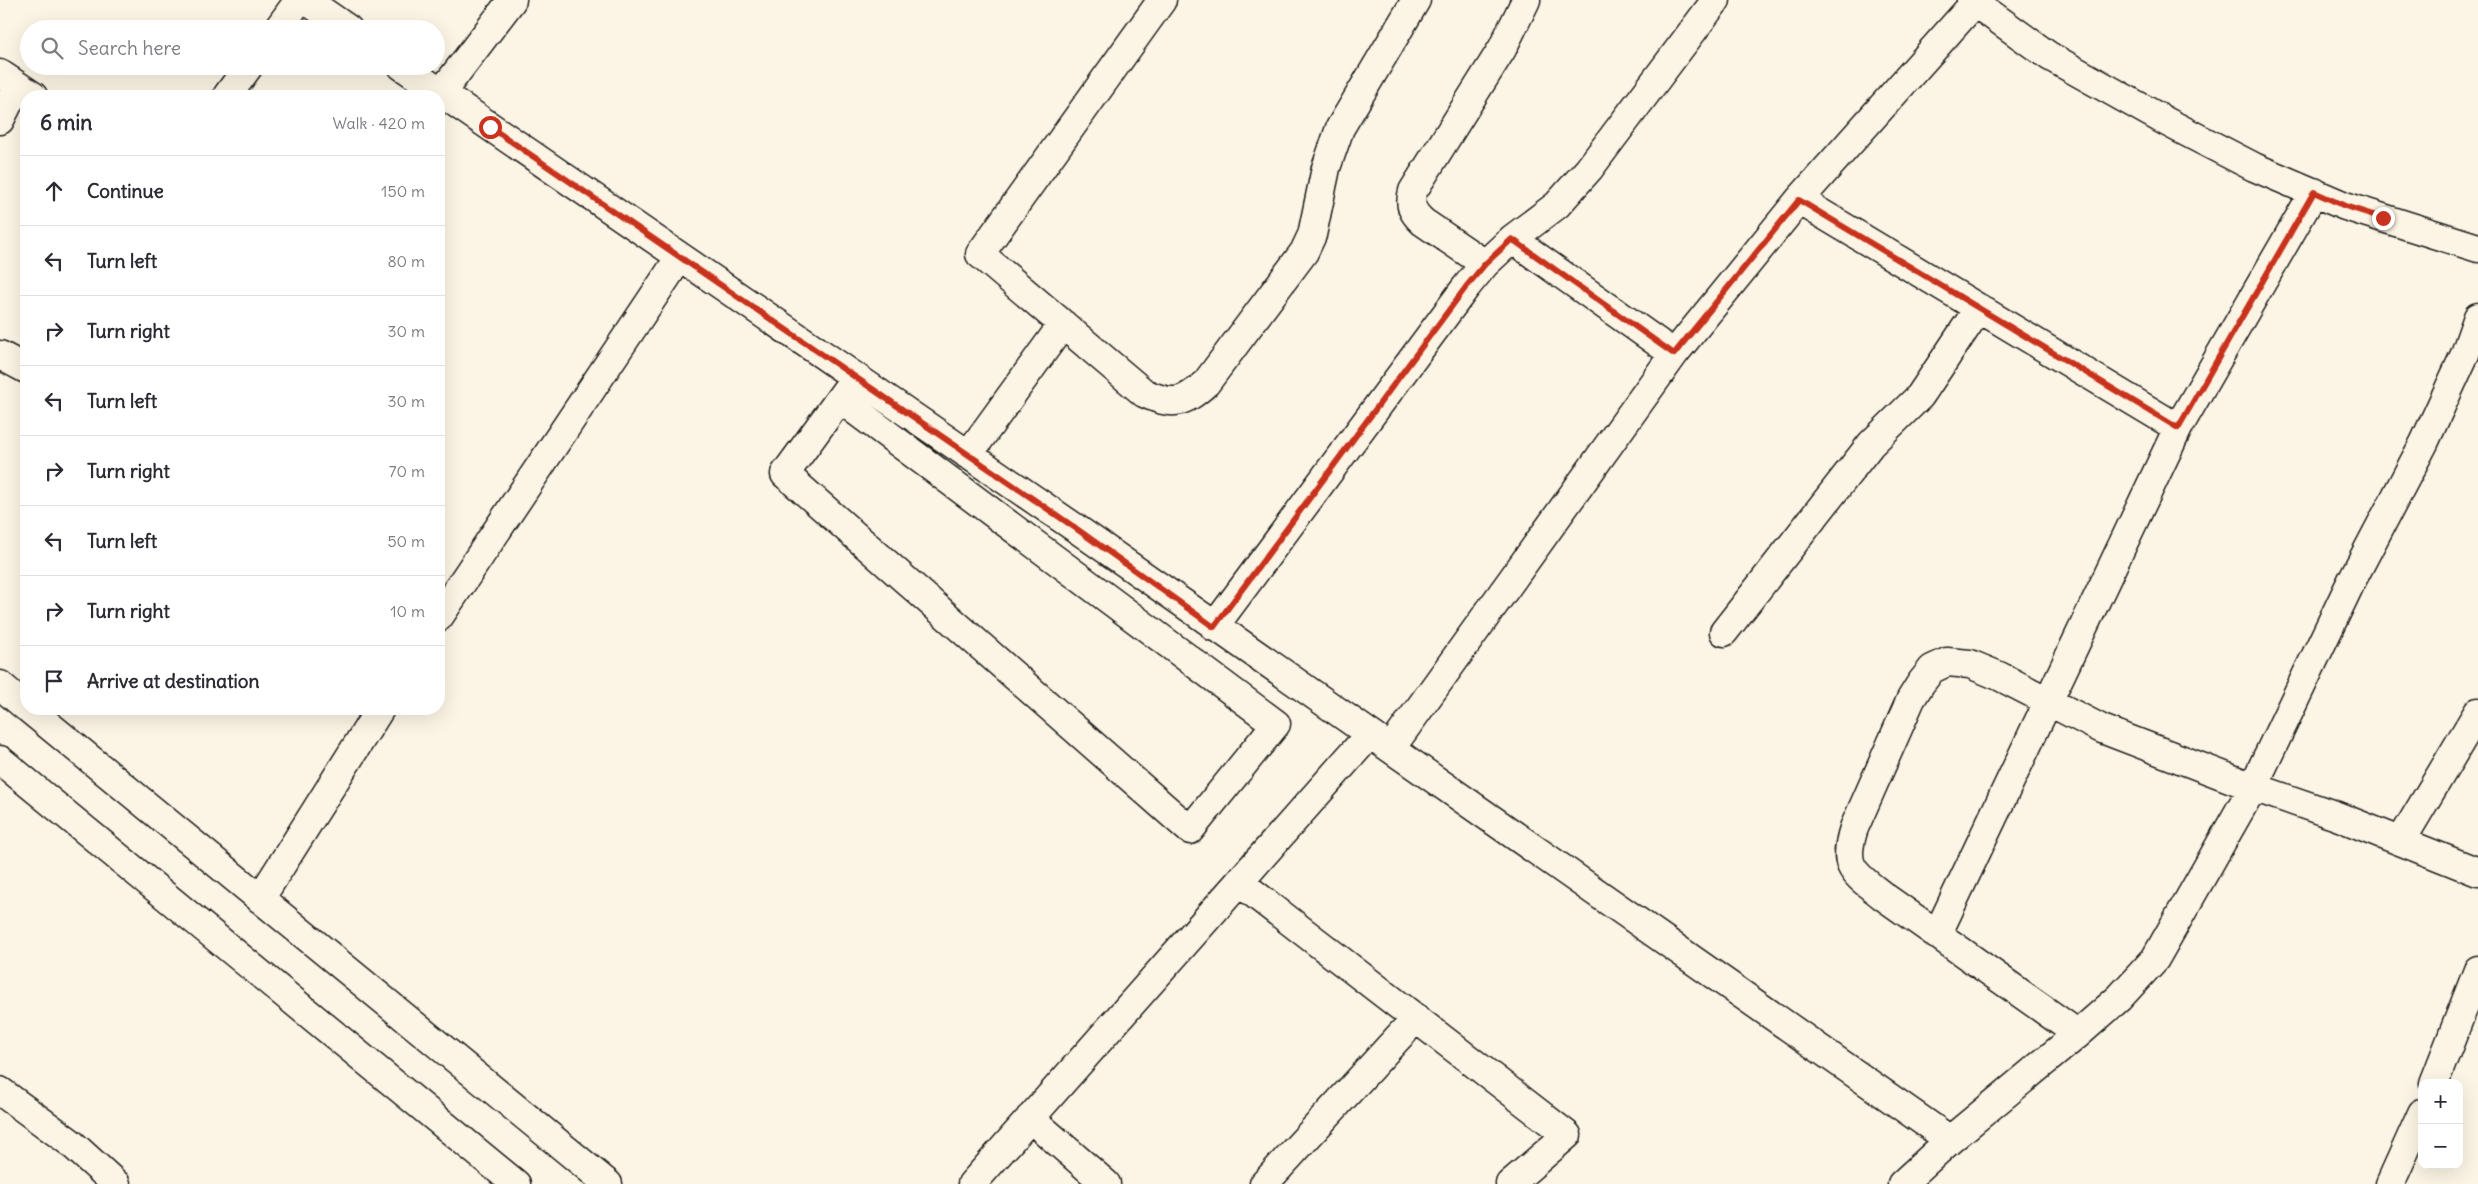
<!DOCTYPE html>
<meta charset="utf-8">
<style>
body{margin:0;font-family:Delius,sans-serif;background:#f2f2f3;color:#2b2b33}
.controls{position:absolute;right:15px;bottom:15px;display:grid;overflow:hidden;border-radius:10px;box-shadow:0 5px 20px #0002}
.controls button{width:45px;height:45px;display:grid;place-items:center;padding:0;border:0;border-bottom:1px solid #e1e1e2;background:#fff;color:#2b2b33;font:25px sans-serif}
.stop{position:absolute;width:15px;height:15px;margin:-11px;border:4px solid #c8321e;border-radius:50%;background:#fff}
.stop.end{background:#c8321e;border-color:#fff;box-shadow:0 1px 5px #0008}
.list{margin:0;padding:0;list-style:none}
h2{display:flex;justify-content:space-between;align-items:center;height:65px;margin:0;padding:0 20px;font-size:21px}
h2 small{font-size:16px;font-weight:400;color:#7c7c81}
.list li{display:grid;grid-template-columns:32px 1fr auto;gap:15px;align-items:center;box-sizing:border-box;height:70px;padding:0 20px;border-top:1px solid #e1e1e2}
.list b{display:block;font-size:19px;white-space:nowrap}
.list em{font-size:16px;font-style:normal;color:#7c7c81}
.icon{flex:none;width:28px;height:28px;fill:none;stroke:currentColor;stroke-width:2;stroke-linecap:round;stroke-linejoin:round}
.map{position:relative;flex:none;width:2478px;height:1184px;overflow:hidden}
.search{position:absolute;background:#fff;box-shadow:0 5px 20px #0002;left:20px;top:20px;width:425px;height:55px;display:flex;align-items:center;gap:12px;box-sizing:border-box;padding:0 18px;border-radius:28px;color:#7c7c81;font-size:19px}
.panel{position:absolute;background:#fff;box-shadow:0 5px 20px #0002;left:20px;top:90px;width:425px;height:625px;border-radius:20px}
.map>svg:first-child{display:block}
.lines{fill:none;stroke-linecap:round;stroke-linejoin:round}
.minor-casing{stroke:#1c1c1c;stroke-width:31}
.minor{stroke:#fcf5e5;stroke-width:28}
.route{stroke:#c8321e;stroke-width:6}
</style>
<div class="map">
<svg width="2478" height="1184" viewBox="0 0 2478 1184">
<rect width="100%" height="100%" fill="#fcf5e5"/>
<filter id="ink" filterUnits="userSpaceOnUse"><feTurbulence type="fractalNoise" baseFrequency=".02" numOctaves="2"/><feDisplacementMap in="SourceGraphic" scale="10" xChannelSelector="R" yChannelSelector="G"/><feConvolveMatrix kernelMatrix="1 2 1 2 8 2 1 2 1" color-interpolation-filters="sRGB"/></filter>
<g filter="url(#ink)">
<g class="lines">
<!-- minor casing -->
<g class="minor-casing">
<path id="minor" d="M306 0 348 29
M1162 0 980 254 1144 393C1173 406 1183 404 1206 383L1304 252 1312 235 1326 168 1340 128 1416 0
M1971 0 2049 56 2167 122 2254 167 2345 206 2478 248
M278 29 299 0
M402 66 1074 527 1950 1140 1902 1184
M0 74 33 96
M441 93 512 0
M227 96 249 66
M0 120 17 86
M1799 200 2178 428
M1512 239 1674 354
M1485 264 1423 222C1412 212 1409 205 1413 191L1502 49 1526 0
M0 355 26 369
M840 399 1276 724 1190 830 785 474 855 378
M968 455 1063 324
M439 617 680 257
M1214 627 1466 287 1485 264 1512 239 1557 205 1589 169 1716 0
M1724 632 1871 444 1920 396 1979 308
M0 685 26 707
M29 709 608 1184
M1391 748 1674 354 1799 200 1977 0
M0 760 516 1184
M2401 841 2478 712
M1239 882 1567 1135 1510 1184
M260 899 380 709
M1937 935 2178 428 2314 192
M2078 1034 1883 896C1854 873 1841 868 1854 828L1911 699 1921 683 1932 669 1947 662 1970 664 1999 676 2102 729 2253 787 2337 816 2478 872
M2434 1083 2478 970
M0 1091 71 1143 116 1184
M1030 1118 1106 1184
M1950 1140 2078 1034 2119 998 2155 959 2253 787 2352 580 2424 443 2465 354 2478 317
M972 1184 1370 734
M1264 1184 1416 1018
M2390 1184 2422 1113"/>
</g>
<!-- minor -->
<use href="#minor" class="minor"/>
</g>
</g>
<g class="lines" filter="url(#ink)">
<!-- route -->
<path class="route" d="M490 127 1074 527 1214 627 1466 287 1485 264 1512 239 1674 354 1799 200 2178 428 2314 192 2345 206 2383 218"/>
</g>
</svg>
<div class="controls">
<button>+</button>
<button>−</button>
</div>
<div class="stop" style="left:490px;top:127px"></div>
<div class="stop end" style="left:2383px;top:218px"></div>
<div class="search"><svg class="icon" aria-label="search" viewBox="0 0 24 24"><circle cx="10" cy="10" r="6"/><path d="M15 15l6 6"/></svg>Search here</div>
<section class="panel">
<h2>6 min<small>Walk · 420 m</small></h2>
<ul class="list">
<li><svg class="icon" aria-label="ahead" viewBox="0 0 24 24"><path d="M12 20V5M6 11l6-6 6 6"/></svg><div><b>Continue</b></div><em>150 m</em></li>
<li><svg class="icon" aria-label="left" viewBox="0 0 24 24"><path d="M17 20v-9H6M10 6l-5 5 5 5"/></svg><div><b>Turn left</b></div><em>80 m</em></li>
<li><svg class="icon" aria-label="right" viewBox="0 0 24 24"><path d="M7 20v-9h11M14 6l5 5-5 5"/></svg><div><b>Turn right</b></div><em>30 m</em></li>
<li><svg class="icon" aria-label="left" viewBox="0 0 24 24"><path d="M17 20v-9H6M10 6l-5 5 5 5"/></svg><div><b>Turn left</b></div><em>30 m</em></li>
<li><svg class="icon" aria-label="right" viewBox="0 0 24 24"><path d="M7 20v-9h11M14 6l5 5-5 5"/></svg><div><b>Turn right</b></div><em>70 m</em></li>
<li><svg class="icon" aria-label="left" viewBox="0 0 24 24"><path d="M17 20v-9H6M10 6l-5 5 5 5"/></svg><div><b>Turn left</b></div><em>50 m</em></li>
<li><svg class="icon" aria-label="right" viewBox="0 0 24 24"><path d="M7 20v-9h11M14 6l5 5-5 5"/></svg><div><b>Turn right</b></div><em>10 m</em></li>
<li><svg class="icon" aria-label="arrive" viewBox="0 0 24 24"><path d="M6 21V4h12l-3 4 3 4H6"/></svg><div><b>Arrive at destination</b></div></li>
</ul>
</section>
</div>
